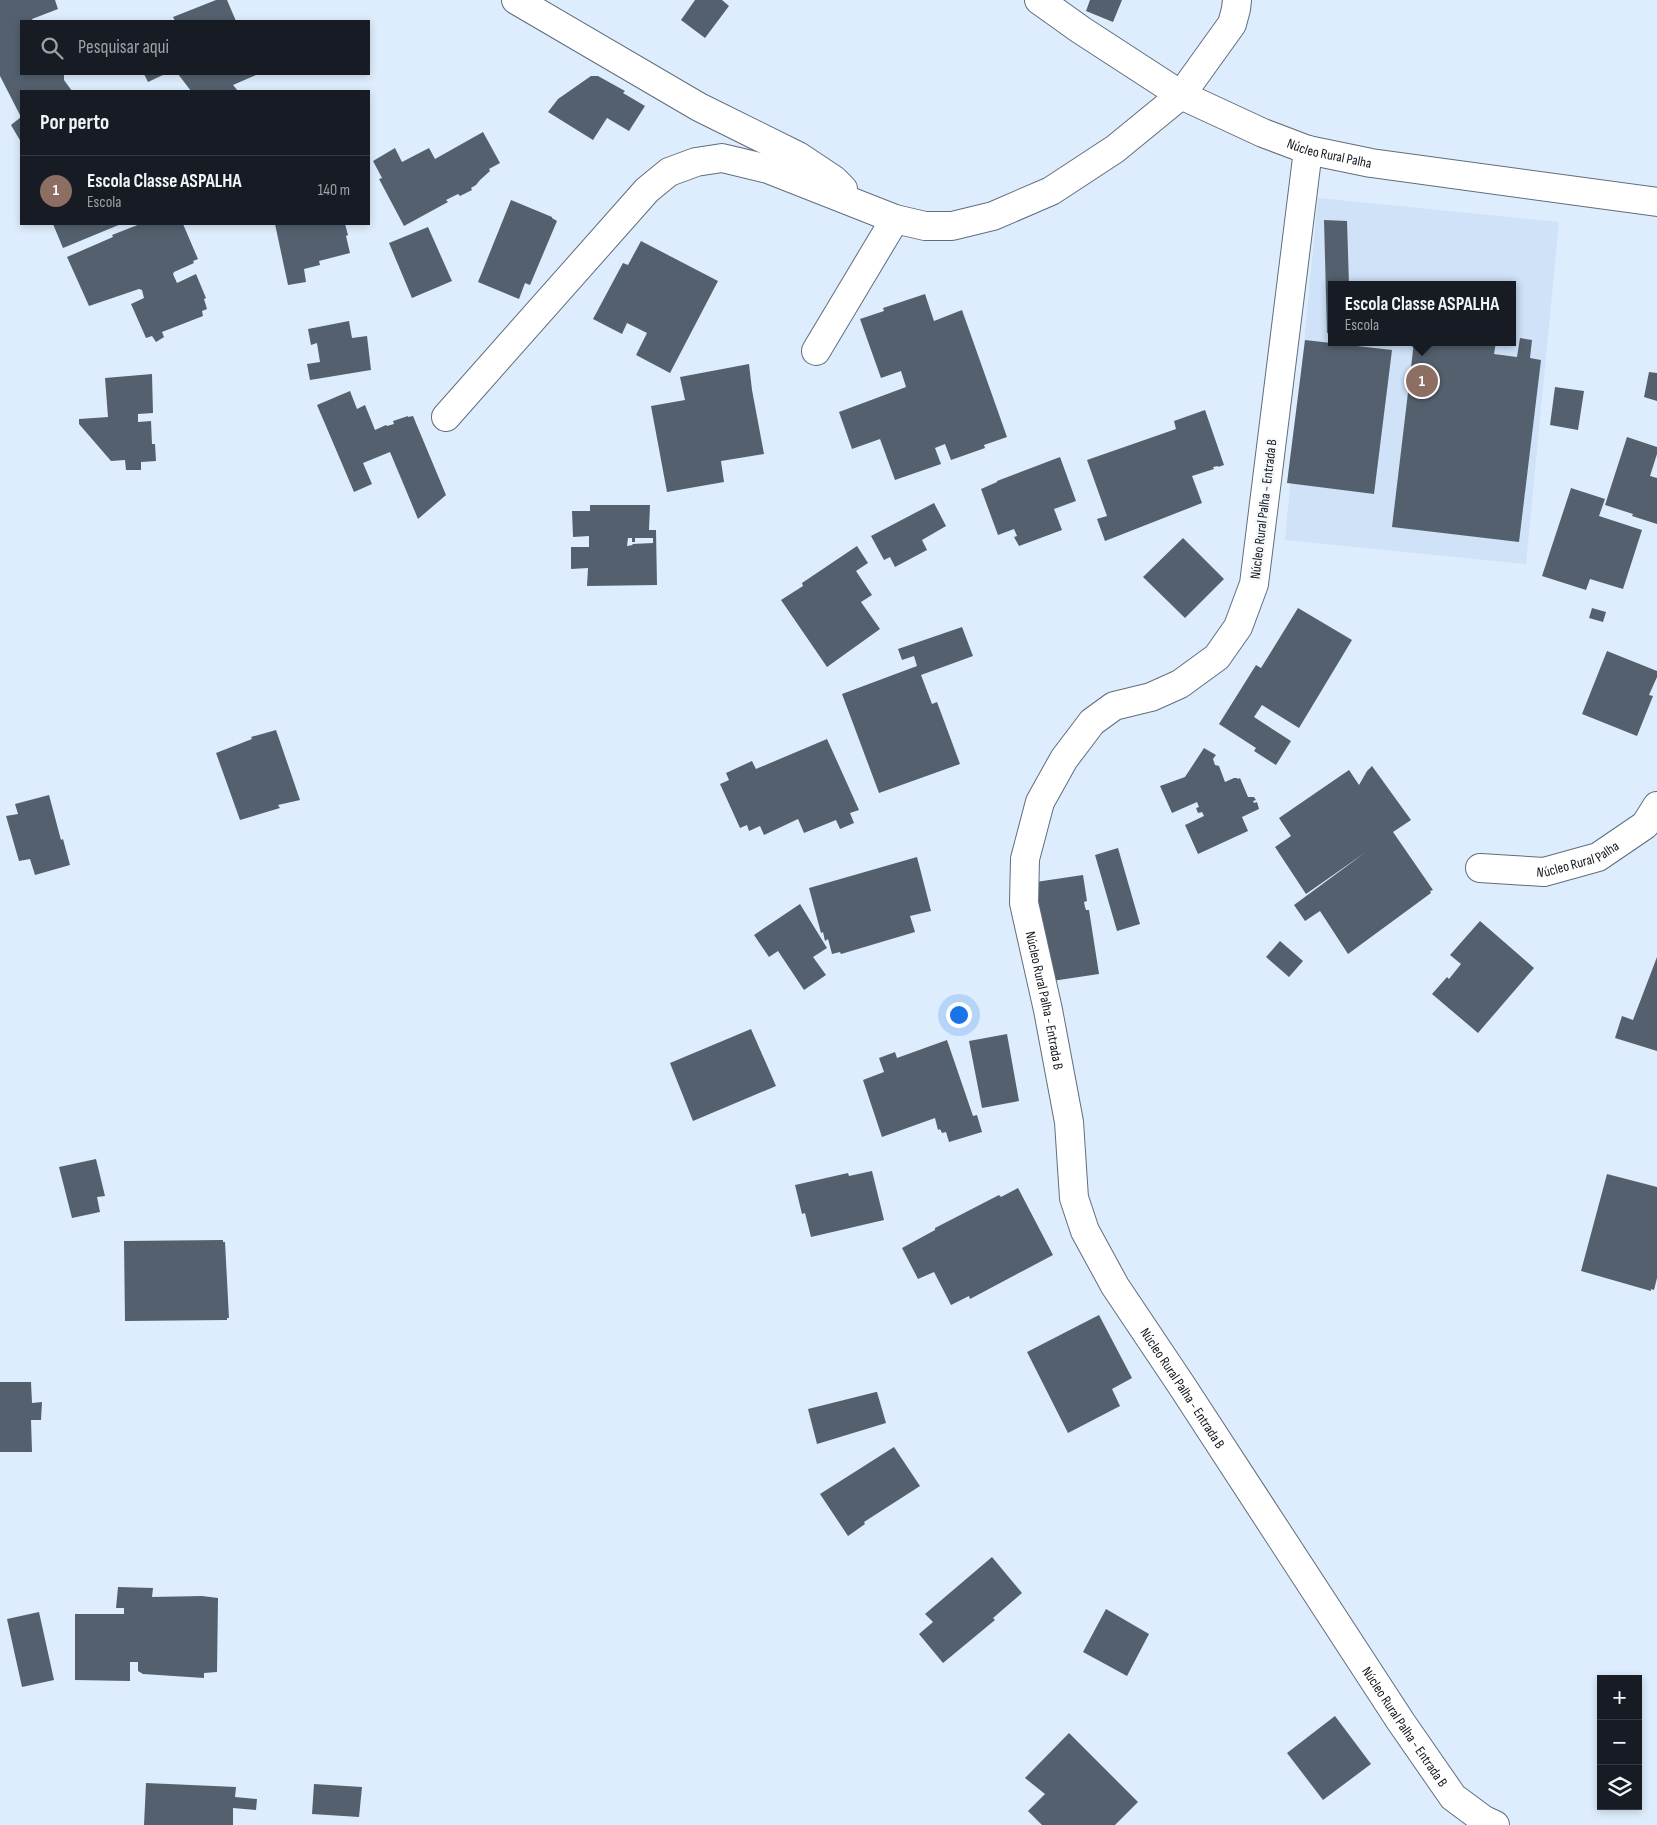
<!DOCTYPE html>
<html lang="pt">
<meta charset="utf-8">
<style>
body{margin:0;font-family:"Sofia Sans Condensed",sans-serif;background:#20242c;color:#f1f3f6}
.controls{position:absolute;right:15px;bottom:15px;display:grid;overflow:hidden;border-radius:0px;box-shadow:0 2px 8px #0003}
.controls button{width:45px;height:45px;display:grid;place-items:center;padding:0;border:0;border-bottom:1px solid #363941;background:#171b24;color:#f1f3f6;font:25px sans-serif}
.you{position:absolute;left:958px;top:1014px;width:18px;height:18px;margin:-12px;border:4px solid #fff;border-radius:50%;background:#1a73e8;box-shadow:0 0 0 8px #1a73e833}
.badge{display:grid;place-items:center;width:32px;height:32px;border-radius:50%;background:#b24d20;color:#fff;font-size:16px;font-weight:700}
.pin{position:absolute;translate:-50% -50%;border:2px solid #fff;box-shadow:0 1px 5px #0006}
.popup{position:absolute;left:1328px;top:281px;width:188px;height:65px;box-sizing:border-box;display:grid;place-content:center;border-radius:0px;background:#171b24;filter:drop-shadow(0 1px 4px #0005);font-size:16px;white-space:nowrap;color:#9ea1a6}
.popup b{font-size:19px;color:#f1f3f6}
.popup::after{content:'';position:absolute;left:50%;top:100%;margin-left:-10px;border:10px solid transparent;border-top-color:#171b24}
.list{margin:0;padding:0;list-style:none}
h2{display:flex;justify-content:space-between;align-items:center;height:65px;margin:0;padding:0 20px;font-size:21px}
h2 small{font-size:16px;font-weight:400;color:#9ea1a6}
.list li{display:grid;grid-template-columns:32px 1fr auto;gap:15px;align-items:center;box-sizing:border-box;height:70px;padding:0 20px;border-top:1px solid #363941}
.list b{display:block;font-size:19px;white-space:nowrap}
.list p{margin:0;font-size:16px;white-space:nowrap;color:#9ea1a6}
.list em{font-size:16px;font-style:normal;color:#9ea1a6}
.icon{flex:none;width:28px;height:28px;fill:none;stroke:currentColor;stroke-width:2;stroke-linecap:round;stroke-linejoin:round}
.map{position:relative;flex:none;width:1657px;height:1825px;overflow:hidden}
.search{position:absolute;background:#171b24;box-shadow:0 2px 8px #0003;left:20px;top:20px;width:350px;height:55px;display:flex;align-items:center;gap:12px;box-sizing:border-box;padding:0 18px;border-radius:0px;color:#9ea1a6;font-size:19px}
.panel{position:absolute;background:#171b24;box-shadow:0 2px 8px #0003;left:20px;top:90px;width:350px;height:135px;border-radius:0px}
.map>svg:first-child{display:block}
.built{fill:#cfe2f8;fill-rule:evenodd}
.building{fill:#54606e;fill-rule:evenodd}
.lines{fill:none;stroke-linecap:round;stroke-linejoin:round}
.minor-casing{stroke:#606d7b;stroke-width:30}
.minor{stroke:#fff;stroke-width:28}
.labels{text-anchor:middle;stroke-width:5;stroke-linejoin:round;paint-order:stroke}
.street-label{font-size:14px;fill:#11161c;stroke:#f6f9fc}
</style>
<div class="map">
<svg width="1657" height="1825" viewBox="0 0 1657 1825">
<rect width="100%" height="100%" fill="#deedfd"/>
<!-- built -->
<path class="built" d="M1318 198 1559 222 1526 564 1285 540ZM1332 285H1512V342H1332Z"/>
<!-- building -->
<path class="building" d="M0 0H55L58 9 32 19 33 21H21V74H64V80L72 91H21V142L11 125 21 117 0 76Z
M216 0H227L236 21H175L173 17Z
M695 0H722L729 6 705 38 681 20Z
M1090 0H1122L1113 22 1086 11Z
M144 74H165L148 82Z
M178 74H258L233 85 238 91H191Z
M591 76H598L625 91 623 93 645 106 629 131 607 118 593 140 548 112 558 99Z
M483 132 500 163 489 169 490 171 480 180 476 185 471 188 472 190 460 196 458 194 446 200 448 202 404 226 379 179 382 178 373 161 395 148 402 162 429 148 435 159Z
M511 200 552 217V218L557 221 530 285 525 283 519 299 478 282Z
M1324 220 1347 221 1349 285H1332V334L1327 333Z
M53 224H121L63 248Z
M140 224H183L198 259 193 261 194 263 174 272 173 274 177 283 196 274 206 298 204 299 207 309 202 311 203 316 162 332 164 337 156 342 152 336 146 338 131 304 144 298 142 290 139 289 89 306 67 257 113 237 112 235Z
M275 224H345L348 235 346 236 350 253 319 261 320 265 304 269 306 282 288 285Z
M428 227 452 281 412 298 389 243Z
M641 241 718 281 670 373 636 355 647 333 627 323 622 334 593 319 623 263 628 265Z
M925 294 934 321 962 310 1007 437 984 445 985 448 951 460 945 444 935 448 941 464 895 480 880 439 852 449 839 412 906 387 901 371 881 378 860 319 884 311 883 308Z
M349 321 352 338 367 336 371 370 310 380 307 364 320 362 317 343 311 345 308 329Z
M1520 338 1532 340 1530 358 1541 360 1519 542 1392 527 1414 342H1496L1494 354 1517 357Z
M1305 340 1392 350 1374 494 1287 483Z
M749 364 752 390 764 454 721 461 724 482 667 492 651 406 685 400 680 377Z
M1649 372 1657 373V401L1644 397Z
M152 374 153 413 138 414V422L151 421 152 444H155L156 461 141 462V470H126L125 460 111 461 79 424V419L108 417 105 378Z
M1555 387 1584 391 1578 430 1550 425Z
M350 391 357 409 365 405 375 430 386 425 387 426 394 424 393 421 408 416V417L413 416 446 495 418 519 390 452 363 463 372 484 354 492 317 405Z
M1205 410 1224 465 1218 467V466L1213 467 1214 469 1192 476 1202 503 1105 541 1097 519 1107 516 1087 460 1176 429 1174 421Z
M1627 437 1657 447V454L1650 476 1657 478V524L1632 516 1633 514 1605 505Z
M1060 457 1076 501 1054 509 1062 530 1019 546 1014 537 1017 536 1014 529 998 535 981 489 997 482V481Z
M1571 488 1605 499 1599 516 1642 530 1623 589 1590 579 1586 590 1542 576Z
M934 503 946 526 922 540 927 550 895 567 890 557 884 560 871 536Z
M590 505H650L649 530H656L657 585 587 586 588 568 571 569V547H589V536L573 537 572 511H590ZM628 538H632V542H635V538H653V543L632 544 633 545 627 546Z
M1183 538 1224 579 1185 618 1143 577Z
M857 546 868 563 856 571 872 595 861 602 880 629 827 667 781 600 803 586 802 583Z
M1298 608 1352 640 1299 728 1262 705 1254 717 1291 741 1276 765 1254 751 1256 748 1219 724 1256 665 1261 668Z
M1592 608 1606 612 1603 622 1589 618Z
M962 627 973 656 921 675 932 704 937 702 960 764 879 793 842 694 917 666 914 656 902 660 898 649Z
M1607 651 1657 671V677L1649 695 1653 696 1637 736 1582 714Z
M276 730 300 800 278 805 280 808 240 820 216 753 252 739 251 737Z
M827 739 859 810 850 813 854 823 840 829 836 820 804 833 798 819 764 835 760 826 749 831 747 825 740 828 720 784 729 780 726 773 752 761 756 769Z
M1204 748 1216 755 1213 759 1215 765 1219 766 1225 782 1234 778H1237L1238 779 1240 778 1248 797H1254L1256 800 1253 801 1254 803 1257 802 1259 809 1242 817 1248 831 1198 854 1185 825 1204 816 1202 812 1198 813 1196 808 1199 807 1197 802 1172 813 1160 786 1185 777Z
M1372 766 1411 820 1393 832 1433 890 1430 891 1431 893 1348 954 1320 911 1305 921 1294 905 1366 852 1306 894 1275 847 1291 836 1279 818 1349 770 1359 785 1367 771Z
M49 795 61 840 63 839 70 865 35 875 30 859 19 861 6 816 18 814 15 804Z
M1118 848 1140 924 1117 931 1095 855Z
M917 857 931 911 910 916 915 932 841 954 840 952 832 954 828 939 825 941 823 932 821 933 809 888Z
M1083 875 1087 901 1084 902 1085 907 1086 910H1089L1099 974 1052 981 1029 883Z
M800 904 827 948 813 957 826 975 804 990 778 951 769 957 754 935Z
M1480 921 1534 968 1478 1033 1432 994 1447 977 1449 979 1461 964 1450 955Z
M1280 941 1303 961 1289 977 1266 957Z
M1657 957V1051L1615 1038 1622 1016 1633 1020Z
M751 1029 776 1086 693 1121 670 1063Z
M1007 1034 1019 1101 982 1108 969 1041Z
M947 1040 973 1116 977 1115 982 1132 949 1142 946 1132 942 1133 940 1129 938 1130 935 1118 882 1137 863 1080 884 1072 879 1058 895 1052 897 1058Z
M96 1159 105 1196 97 1197 100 1212 72 1218 59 1167Z
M872 1171 884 1220 811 1237 805 1213 802 1214 795 1185 848 1173 849 1176Z
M1607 1174 1657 1187V1278L1654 1290 1651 1289V1291L1581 1271Z
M1018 1188 1053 1255 970 1299 969 1296 951 1305 934 1272 918 1279 902 1248 935 1230V1228L999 1195 1001 1197Z
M223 1240V1242H225L229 1318H227V1320L125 1321 124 1241Z
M1099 1315 1132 1378 1112 1389 1120 1406 1068 1433 1027 1352Z
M0 1382H31L32 1403 42 1402 41 1420H31L32 1452H0Z
M876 1392H877L886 1423 817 1444 808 1409Z
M894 1447 920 1486 864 1522 865 1524 848 1536 820 1494Z
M992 1557 1022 1593 993 1618 995 1620 943 1663 919 1634 933 1622 925 1614Z
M118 1587 153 1588 152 1597 202 1596 218 1598 217 1672 204 1673V1678L143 1674 138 1671V1662H130V1681L75 1680V1614H124V1608H116Z
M1106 1609 1149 1634 1127 1676 1083 1652Z
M39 1612 54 1680 22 1687 7 1619Z
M1335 1716 1371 1764 1323 1800 1287 1753Z
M1069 1733 1138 1802 1115 1825H1042L1028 1811 1045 1794 1025 1778Z
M146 1783 236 1787 235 1797 257 1799 256 1810 233 1808V1825H144Z
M314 1784 362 1787 359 1817 312 1814Z"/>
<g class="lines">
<!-- minor casing -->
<g class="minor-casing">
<g id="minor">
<path d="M516 0 699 107 798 156 834 180 843 189"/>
<path id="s1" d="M1039 0 1081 30 1181 95 1263 133 1308 150 1371 163 1657 202"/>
<path id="s2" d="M1308 150 1254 584 1238 627 1217 657 1180 684 1151 697 1114 706 1092 722 1064 759 1040 802 1025 859 1024 903 1048 1010 1069 1122 1074 1198 1085 1231 1115 1286 1182 1386 1401 1722 1453 1797 1484 1820 1495 1825"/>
<path d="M816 351 895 219 925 226H952L993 216 1051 191 1115 149 1181 95 1232 24 1236 9 1237 0"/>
<path d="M446 417 647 190 669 172 696 162 722 158 768 169 895 219"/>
<path id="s3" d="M1480 868 1544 872 1598 857 1645 825 1657 806"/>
</g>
</g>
<!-- minor -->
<use href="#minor" class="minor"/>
</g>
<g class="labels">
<!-- street labels -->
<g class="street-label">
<text dy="5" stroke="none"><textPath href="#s1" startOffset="331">Núcleo Rural Palha</textPath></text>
<text transform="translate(1263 509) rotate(-83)" y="5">Núcleo Rural Palha - Entrada B</text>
<text dy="5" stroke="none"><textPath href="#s3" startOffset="100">Núcleo Rural Palha</textPath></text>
<text dy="5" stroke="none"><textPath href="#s2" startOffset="961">Núcleo Rural Palha - Entrada B</textPath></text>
<text dy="5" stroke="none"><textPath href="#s2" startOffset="1381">Núcleo Rural Palha - Entrada B</textPath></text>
<text dy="5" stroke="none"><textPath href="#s2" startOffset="1786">Núcleo Rural Palha - Entrada B</textPath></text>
</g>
</g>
</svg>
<div class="controls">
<button>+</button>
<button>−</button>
<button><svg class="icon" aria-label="layers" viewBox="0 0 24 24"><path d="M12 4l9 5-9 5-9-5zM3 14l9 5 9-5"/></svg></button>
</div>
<div class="you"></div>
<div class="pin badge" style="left:1422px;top:381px;background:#8d6e63">1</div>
<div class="popup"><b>Escola Classe ASPALHA</b>Escola</div>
<div class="search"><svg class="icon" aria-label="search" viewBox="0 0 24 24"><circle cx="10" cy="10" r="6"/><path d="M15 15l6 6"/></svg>Pesquisar aqui</div>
<section class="panel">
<h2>Por perto<small></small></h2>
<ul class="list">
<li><span class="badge" style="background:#8d6e63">1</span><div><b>Escola Classe ASPALHA</b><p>Escola</p></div><em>140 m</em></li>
</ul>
</section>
</div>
